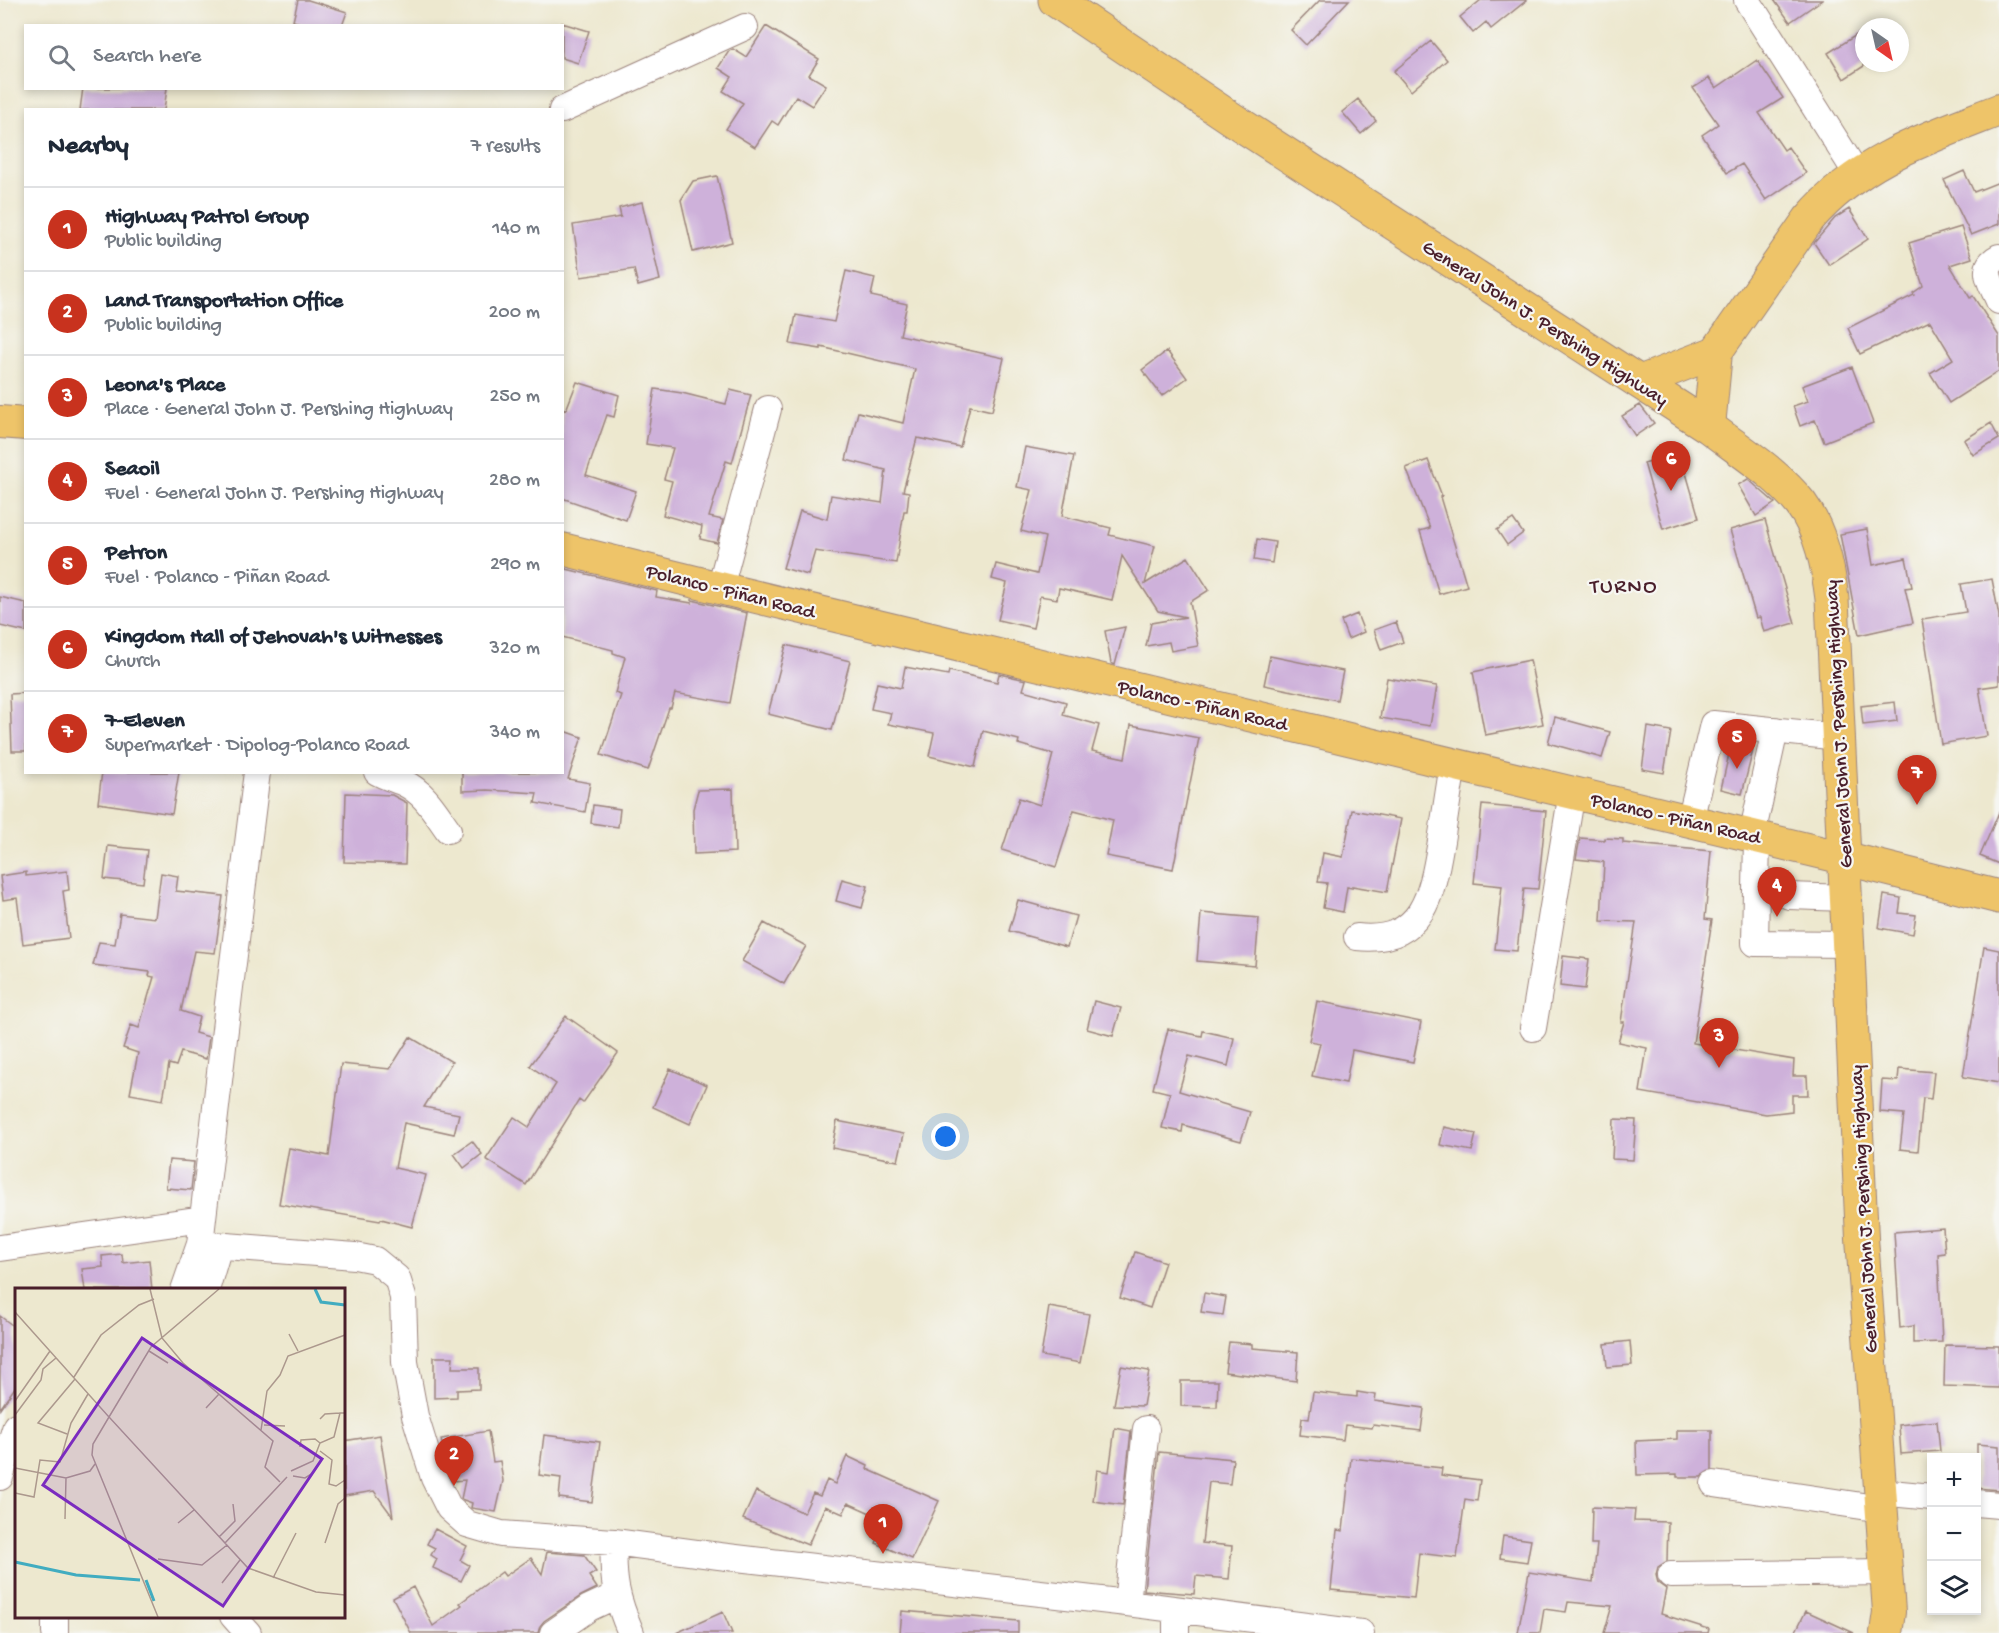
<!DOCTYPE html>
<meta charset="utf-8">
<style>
body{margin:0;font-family:"Gochi Hand",sans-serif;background:#f6f6f7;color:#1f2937}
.controls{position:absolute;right:18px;bottom:18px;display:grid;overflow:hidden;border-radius:0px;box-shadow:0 3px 9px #0003}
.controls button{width:54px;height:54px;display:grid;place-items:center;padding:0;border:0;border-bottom:2px solid #e0e1e3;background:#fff;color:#1f2937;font:30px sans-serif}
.compass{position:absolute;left:1855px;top:18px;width:54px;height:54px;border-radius:50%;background:#fff;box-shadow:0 3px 9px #0003;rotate:146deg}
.you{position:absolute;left:946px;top:1137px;width:21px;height:21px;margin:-15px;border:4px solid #fff;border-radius:50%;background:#1a73e8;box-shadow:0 0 0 9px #1a73e833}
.badge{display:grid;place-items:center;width:39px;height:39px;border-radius:50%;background:#c8321e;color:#fff;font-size:20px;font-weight:700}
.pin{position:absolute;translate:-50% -50px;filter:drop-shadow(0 2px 3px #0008)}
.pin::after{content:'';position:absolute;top:32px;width:21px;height:18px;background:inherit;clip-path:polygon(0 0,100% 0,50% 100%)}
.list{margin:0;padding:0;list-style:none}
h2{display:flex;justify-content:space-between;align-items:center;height:78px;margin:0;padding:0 24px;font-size:26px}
h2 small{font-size:20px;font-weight:400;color:#747a83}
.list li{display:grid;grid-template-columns:39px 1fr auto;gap:18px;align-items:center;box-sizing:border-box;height:84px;padding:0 24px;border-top:2px solid #e0e1e3}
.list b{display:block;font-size:22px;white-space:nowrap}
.list p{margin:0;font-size:20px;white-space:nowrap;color:#747a83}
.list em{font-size:20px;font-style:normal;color:#747a83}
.icon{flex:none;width:33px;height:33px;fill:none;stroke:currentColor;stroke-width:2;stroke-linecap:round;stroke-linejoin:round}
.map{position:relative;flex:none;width:1999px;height:1633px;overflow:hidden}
.search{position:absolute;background:#fff;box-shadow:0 3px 9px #0003;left:24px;top:24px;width:540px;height:66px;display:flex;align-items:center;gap:15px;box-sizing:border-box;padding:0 21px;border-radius:0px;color:#747a83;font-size:22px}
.panel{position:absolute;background:#fff;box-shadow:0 3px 9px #0003;left:24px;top:108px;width:540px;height:666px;border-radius:0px}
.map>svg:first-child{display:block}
.building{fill:#ceb1da}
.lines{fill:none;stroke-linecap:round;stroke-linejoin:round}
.minor-casing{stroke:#9c847d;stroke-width:28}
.major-casing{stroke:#9c847d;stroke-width:34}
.highway-casing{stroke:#9c847d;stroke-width:35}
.minor{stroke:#fff;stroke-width:26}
.major{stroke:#eec469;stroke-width:32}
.highway{stroke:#eec469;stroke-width:33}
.labels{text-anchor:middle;stroke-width:4.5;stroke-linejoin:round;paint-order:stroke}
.street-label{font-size:20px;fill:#4a1f2b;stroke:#f6f6f2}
.quarter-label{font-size:22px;letter-spacing:1.5px;fill:#4a1f2b;stroke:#f6f6f2}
.inset-river{fill:none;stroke:#41acc0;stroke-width:3}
.inset-road{fill:none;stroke:#ac988d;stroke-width:1.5}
.view{fill:#7b2cbf;fill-opacity:0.15;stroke:#7b2cbf;stroke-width:3}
.inset-edge{fill:none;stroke:#4a1f2b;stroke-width:3}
</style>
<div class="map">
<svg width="1999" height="1633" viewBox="0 0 1999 1633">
<rect width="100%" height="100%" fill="#f6f6f2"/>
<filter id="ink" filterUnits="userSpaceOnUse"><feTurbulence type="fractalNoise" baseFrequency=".0167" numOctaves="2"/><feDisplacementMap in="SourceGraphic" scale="12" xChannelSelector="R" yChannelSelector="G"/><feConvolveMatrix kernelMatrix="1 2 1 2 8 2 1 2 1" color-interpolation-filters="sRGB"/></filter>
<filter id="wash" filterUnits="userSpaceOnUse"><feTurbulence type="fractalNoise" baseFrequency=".008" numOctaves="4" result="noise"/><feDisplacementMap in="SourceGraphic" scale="24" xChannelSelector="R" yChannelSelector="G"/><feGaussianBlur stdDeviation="1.35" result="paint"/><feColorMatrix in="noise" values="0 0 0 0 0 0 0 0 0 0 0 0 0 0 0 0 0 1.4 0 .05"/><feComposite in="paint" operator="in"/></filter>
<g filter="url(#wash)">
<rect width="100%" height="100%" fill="#ede8cf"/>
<g id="blocks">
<!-- building -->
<path class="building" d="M298 0H308L347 12 342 26H311L293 21Z
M1320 0H1349L1306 45 1291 30Z
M1481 0H1527L1491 29 1486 22 1473 33 1460 17Z
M1774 0H1822L1790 22Z
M562 23 589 31 578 63 562 58Z
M766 26 819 59 809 75 826 85 812 106 796 96 778 125 772 121 755 147 726 129 743 103 723 91 732 77 718 68 729 51 733 49 746 57Z
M1864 30V66L1844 79 1828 53Z
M1431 41 1447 60 1411 91 1394 71Z
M1757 60 1783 98 1759 113 1784 150 1788 147 1806 173 1766 200 1742 164 1727 173 1715 155 1702 135 1718 124 1693 88 1709 78 1716 88Z
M83 88H167L164 110H80Z
M1358 99 1376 121 1361 134 1342 112Z
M1964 171 1974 192 1999 182V224L1971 235 1944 180Z
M717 176 732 242 693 252 681 200 693 181Z
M642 202 660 280 638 286 634 269 581 277 573 225 621 217 619 208Z
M1849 209 1868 239 1829 265 1814 243 1835 218Z
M1961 227 1972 258 1950 265 1970 298 1973 296 1999 336V371L1949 403 1930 373 1953 359 1930 321 1860 354 1848 328 1914 295 1913 293 1923 286 1909 243Z
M846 271 875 278 871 296 907 304 900 335 1004 358 992 411 970 406 960 447 917 438 903 491 909 492 907 511H904L896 563 815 551 808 575 783 568 800 511 827 519 831 495 882 503 886 470 846 460 858 412 903 423 915 369 821 347V349L790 344 796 315 834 322Z
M1167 351 1187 378 1162 396 1142 370Z
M1852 367 1873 423 1824 442 1815 420 1800 426 1793 406 1808 401 1802 386Z
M577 382 619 395 614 417 607 415 586 475 636 491 626 520 562 498V409L566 410Z
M655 389 682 393 726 404 730 390 751 395 732 463 726 461 709 517 723 520 717 543 700 539 702 526 663 515 672 481 664 479 673 448 646 444Z
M1640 405 1654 423 1635 436 1622 416Z
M1991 423 1999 439 1973 455 1964 440Z
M1025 447 1074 456 1062 516 1111 528 1109 535 1155 546 1145 584 1188 557 1209 590 1190 602 1198 646 1171 651 1169 642 1146 646 1151 623 1186 617 1158 611 1122 556 1112 600 1059 588 1057 599 1040 596 1033 628 998 620 1007 583 992 579 996 564 1037 574 1045 537 1021 531 1032 490 1017 487Z
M1680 452 1699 518 1663 529 1644 463Z
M1428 460 1442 496 1440 497 1467 586 1439 594 1420 531 1430 528 1406 468Z
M1748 479 1775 503 1756 516 1738 485Z
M1513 519 1523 533 1507 545 1497 530Z
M1765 520 1795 623 1764 632 1760 617 1756 618 1730 530Z
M1867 529 1873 565 1906 558 1912 587 1905 588 1913 623 1859 635 1840 534Z
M1257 539 1275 542 1272 563 1254 560Z
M562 568 657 591 656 597 692 603V600L747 613 730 703 675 693 671 708H669L648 770 601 755 621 695 615 693 625 657 613 653V650L562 637Z
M1992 579 1999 616V685L1979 688 1987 736 1941 744 1922 619 1966 612 1961 584Z
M0 597 26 603V632L0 626Z
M1357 614 1364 632 1348 639 1341 621Z
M1396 622 1403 642 1381 650 1374 630Z
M1125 627 1115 665 1111 663 1105 631Z
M786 645 850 661 832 730 768 714Z
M1270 656 1343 671 1337 700 1264 685Z
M1530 660 1543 724 1485 735 1473 672Z
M905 667 948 675 949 671 997 682 999 674 1026 680 1023 690 1066 702 1063 715 1099 725 1092 751 1125 758 1131 725 1199 738 1173 869 1106 856 1113 820 1074 810 1056 867 1002 850 1019 798 1040 805 1053 754 1018 744 1019 740 983 731 975 767 929 756 934 733 888 724 891 713 871 709 877 683 901 688Z
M1387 678 1437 686 1430 726 1380 718Z
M26 693V751H12L10 694Z
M1895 702 1897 721 1863 725 1861 706Z
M1555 717 1610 732 1602 758 1548 743Z
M1648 727 1671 731 1664 773 1642 769Z
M562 730 582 737 568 779 590 783 585 812 535 803 537 793 487 790 462 791V772H562Z
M1731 745 1753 750 1742 794 1721 789Z
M102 772H179L172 814 98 803Z
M733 789 735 852 694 854 693 809 698 790Z
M346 793 392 795 407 803 405 864 344 862Z
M593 805 620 809 618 827 591 823Z
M1482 805 1546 811 1538 889 1524 888 1517 951 1495 949 1502 886 1474 883Z
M1352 810 1401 819 1387 892 1352 886V888L1347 887 1343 912 1323 908 1327 883 1318 882 1323 853 1343 857Z
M1999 812V864L1980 856Z
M1580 838 1605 840V838L1623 839V843L1711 851 1705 919 1712 920 1693 1043 1794 1060 1793 1076H1807L1808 1095H1792V1111L1766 1114 1640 1092 1647 1048 1618 1042 1624 1022H1621L1636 922 1601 921 1604 862 1576 859Z
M108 846 147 850 143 883 104 879Z
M67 871 69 890 63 891 69 938 23 944 17 898 3 900 0 876 26 872V876Z
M161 873 178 876 176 891 223 896 215 953 194 951 181 1011 199 1017 195 1033 209 1037 206 1059 181 1052 176 1066 169 1064 163 1100 130 1094 138 1053 123 1048 131 1025 139 1028 154 977 149 976 150 972 93 965 99 942 115 944 120 914 155 918Z
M842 879 868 886 862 908 836 901Z
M1884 895 1901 898 1899 913 1916 915 1913 934 1879 928Z
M1018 900 1076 916 1067 947 1009 931Z
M1201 913 1259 918 1255 966 1197 961Z
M764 923 806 946 784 984 742 961Z
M1984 947 1999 950V1083L1963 1077Z
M1563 956 1589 959 1585 989 1560 986Z
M1094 1001 1121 1008 1113 1036 1087 1029Z
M1317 1001 1421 1022 1413 1062 1352 1050 1346 1083 1312 1076 1320 1043 1309 1041Z
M566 1016 618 1053 583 1103 579 1100 526 1185 486 1159 514 1117 529 1127 556 1084 530 1066Z
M1168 1029 1202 1036 1203 1031 1234 1038 1228 1066 1189 1056 1179 1091 1250 1112 1241 1141 1183 1125 1182 1132 1162 1128 1170 1093 1153 1089Z
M410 1037 452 1062 424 1107 459 1114 454 1134 404 1123 395 1168 426 1175 412 1227 381 1219 380 1221 279 1204 289 1148 329 1156 341 1064 390 1069Z
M670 1069 707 1085 690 1124 653 1107Z
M1899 1069 1934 1072 1931 1099 1923 1098 1918 1151 1900 1149 1904 1114 1880 1112 1882 1080 1898 1081Z
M1614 1119 1636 1120 1633 1160 1612 1159Z
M837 1121 904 1134 898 1161 832 1148Z
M1444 1127 1476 1134 1472 1151 1440 1145Z
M472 1141 482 1154 464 1168 454 1154Z
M169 1160 194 1162 191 1190 166 1188Z
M1943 1228 1945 1253 1938 1254 1942 1342 1913 1343V1326L1900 1328 1894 1232Z
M1135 1252 1165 1262 1150 1308 1120 1298Z
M122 1254 123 1263 149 1260 152 1290H85L82 1269 103 1267 102 1256Z
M1204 1293 1226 1297 1223 1315 1201 1312Z
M1049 1307 1089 1314 1080 1363 1041 1356Z
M0 1316 16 1328V1386L0 1409Z
M1630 1341 1632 1365 1607 1367 1605 1344Z
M1229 1342 1252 1344V1348L1298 1352 1296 1381 1225 1372Z
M1945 1345 1999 1346V1388L1944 1386Z
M434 1357H453L452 1368H479V1389L457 1390V1397L434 1398Z
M1121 1366 1149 1371 1143 1406 1114 1405Z
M1181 1381H1218L1217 1407 1181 1406Z
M1313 1392 1357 1397V1392L1376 1395 1375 1401 1424 1408 1421 1431 1373 1425 1372 1428 1345 1425 1343 1440 1300 1435 1302 1418 1309 1419Z
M1937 1421 1940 1451 1901 1454 1899 1425Z
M1115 1428 1131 1431 1123 1505 1093 1501 1097 1470 1109 1472Z
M1677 1430H1712V1470L1701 1477H1677V1474L1637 1475 1636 1441 1677 1439Z
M488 1431 493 1462 500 1461 503 1481 496 1512 471 1508 472 1503 461 1499 465 1480 452 1481 445 1464 441 1439Z
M380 1435 393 1517 374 1491 344 1496V1441Z
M544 1435 600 1442 592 1502 559 1498 561 1478 539 1475Z
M1977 1444 1999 1446V1490L1977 1488Z
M1159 1452 1233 1459 1230 1484 1209 1482 1202 1543 1232 1546 1229 1579 1196 1576 1194 1594 1144 1590Z
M847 1456 868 1466 867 1469 939 1501 912 1559 876 1543 886 1520 848 1503 843 1514 825 1506 808 1545 743 1519 756 1491 804 1513 813 1493 820 1496 827 1480 835 1484Z
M1351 1458 1442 1468 1441 1475 1480 1480 1477 1501 1465 1499 1457 1558 1419 1553 1414 1598 1331 1590 1337 1530 1343 1531Z
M1592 1507 1635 1509 1634 1521 1668 1522 1667 1561 1658 1567 1656 1575 1658 1583 1666 1589 1661 1614 1709 1629 1708 1633H1604L1612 1606 1568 1602 1566 1612 1544 1609 1540 1633H1518L1529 1572 1593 1582 1597 1544H1591Z
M435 1529 467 1546 460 1560 469 1565 461 1581 433 1568 437 1559 431 1555 435 1548 427 1544Z
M1503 1536 1531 1540 1527 1562 1500 1558Z
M547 1552 584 1555 596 1572 589 1576 597 1588 581 1596 544 1621 540 1626 538 1633H411L393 1598 413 1587 433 1626 462 1605 460 1603 502 1572 505 1576 531 1558 542 1574Z
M902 1611 1018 1621V1633H900Z
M1806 1611 1854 1633H1795Z
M723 1612 732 1633H676Z"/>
</g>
</g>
<g filter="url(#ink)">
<use href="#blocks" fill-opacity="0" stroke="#9c847d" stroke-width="1.5"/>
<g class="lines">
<!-- minor casing -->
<g class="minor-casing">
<path id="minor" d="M1747 0 1857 174
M562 110 745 27
M1999 257C1978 268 1992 284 1999 301
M720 588 768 409
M377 772C386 777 395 779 404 783 425 793 435 812 448 830
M1690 821 1713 724 1839 737
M1752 835 1775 730
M1757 837 1755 943 1848 944
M1789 896 1846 898
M1357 937C1424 944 1432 894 1441 841 1445 816 1449 790 1453 764
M1533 1028 1572 792
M200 1244 355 1256 375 1260 397 1278 403 1297 405 1362 415 1416 434 1478 449 1508 467 1524 501 1534 614 1542 719 1556 1127 1603 1361 1633
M0 1248 203 1219
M184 1290 200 1244 229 995 257 772
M206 1290 219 1246
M0 1477 16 1426
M1714 1484 1882 1509
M1880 1492 1932 1497
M1976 1503 1999 1505
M614 1542C612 1579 616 1598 631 1633
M1671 1575 1886 1572
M1127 1603 1146 1429
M55 1616V1633
M233 1616 248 1633
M553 1633 589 1608 617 1595
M1176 1633V1610"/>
</g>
<!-- major casing -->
<g class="major-casing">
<path id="major" d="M1639 382 1716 352
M0 422 26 424
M1709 427 1716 352 1809 219C1859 160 1930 137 1999 110
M562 549 740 593 1844 858 1862 1238 1889 1612 1886 1633"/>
</g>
<!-- highway casing -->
<g class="highway-casing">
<path id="highway" d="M1055 0 1232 119 1709 427C1740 451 1777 473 1801 504 1821 531 1828 566 1832 599L1844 858 1999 897"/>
</g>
<!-- minor -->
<use href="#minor" class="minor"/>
<!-- major -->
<use href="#major" class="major"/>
<!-- highway -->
<use href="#highway" class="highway"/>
</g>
</g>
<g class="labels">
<!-- street labels -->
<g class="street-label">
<text transform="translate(1546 322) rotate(33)" y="7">General John J. Pershing Highway</text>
<text transform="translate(731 590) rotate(14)" y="7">Polanco - Piñan Road</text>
<text transform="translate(1203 704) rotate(13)" y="7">Polanco - Piñan Road</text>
<text transform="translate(1837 724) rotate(-93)" y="7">General John J. Pershing Highway</text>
<text transform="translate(1676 817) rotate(13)" y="7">Polanco - Piñan Road</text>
<text transform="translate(1862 1209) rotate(-93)" y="7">General John J. Pershing Highway</text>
</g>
<!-- quarter labels -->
<g class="quarter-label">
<text x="1624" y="592">TURNO</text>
</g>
</g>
<!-- overview -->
<g transform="translate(15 1288)">
<rect width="330" height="330" fill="#ede8cf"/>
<path class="inset-river" d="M300 1 306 14 330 17M0 274 61 287 125 292M131 292 139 313"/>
<path class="inset-road" d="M135 1 147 50 168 75 258 153 250 179 265 194M204 1 136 59 94 129 233 280 301 304 330 307M0 24 94 129 78 156 77 167 143 329M274 46 283 63M134 63 153 75M59 89 86 47 124 17 139 11M0 113 35 63M191 120 204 106M0 127 26 92 28 81 41 70M305 131 310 126 325 125M249 137 270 138M246 142 252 103 265 87 273 68 330 47M52 146 23 135 60 91M285 159 286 152 300 151 305 155M305 163 317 172 314 196 321 198 330 192M0 180 51 190 75 183 80 176M276 183 298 173 305 155 319 149 325 125H330M278 188 290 190 298 185M0 205 19 209 25 172 45 174 56 135 73 106M50 231 51 190M163 235 179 222M204 249 220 233 218 216M210 255 272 189M310 255 323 216 330 210M143 271 187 277 212 257M258 290 281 245M207 295 225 272"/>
<path class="view" d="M127 50 307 171 208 318 28 197Z"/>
<rect width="330" height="330" class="inset-edge"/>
</g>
</svg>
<div class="controls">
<button>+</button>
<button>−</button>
<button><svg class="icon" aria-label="layers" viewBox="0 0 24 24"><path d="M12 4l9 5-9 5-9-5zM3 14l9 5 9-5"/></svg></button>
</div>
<svg class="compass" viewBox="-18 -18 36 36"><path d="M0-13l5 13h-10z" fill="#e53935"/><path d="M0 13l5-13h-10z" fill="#747a83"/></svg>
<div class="you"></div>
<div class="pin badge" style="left:883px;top:1554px">1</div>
<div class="pin badge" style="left:454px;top:1486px">2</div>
<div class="pin badge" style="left:1719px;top:1068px">3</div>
<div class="pin badge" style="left:1777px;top:917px">4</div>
<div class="pin badge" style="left:1737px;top:769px">5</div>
<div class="pin badge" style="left:1671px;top:491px">6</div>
<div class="pin badge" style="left:1917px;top:805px">7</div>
<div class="search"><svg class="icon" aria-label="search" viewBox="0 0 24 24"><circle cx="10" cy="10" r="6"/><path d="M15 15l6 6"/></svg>Search here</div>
<section class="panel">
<h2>Nearby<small>7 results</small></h2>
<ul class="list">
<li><span class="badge">1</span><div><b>Highway Patrol Group</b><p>Public building</p></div><em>140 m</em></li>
<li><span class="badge">2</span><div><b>Land Transportation Office</b><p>Public building</p></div><em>200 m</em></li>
<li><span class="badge">3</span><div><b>Leona's Place</b><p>Place · General John J. Pershing Highway</p></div><em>250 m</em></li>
<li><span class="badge">4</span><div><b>Seaoil</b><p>Fuel · General John J. Pershing Highway</p></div><em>280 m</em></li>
<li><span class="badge">5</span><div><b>Petron</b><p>Fuel · Polanco - Piñan Road</p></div><em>290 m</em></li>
<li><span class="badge">6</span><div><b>Kingdom Hall of Jehovah's Witnesses</b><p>Church</p></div><em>320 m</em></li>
<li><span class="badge">7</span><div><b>7-Eleven</b><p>Supermarket · Dipolog-Polanco Road</p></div><em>340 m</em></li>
</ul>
</section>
</div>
